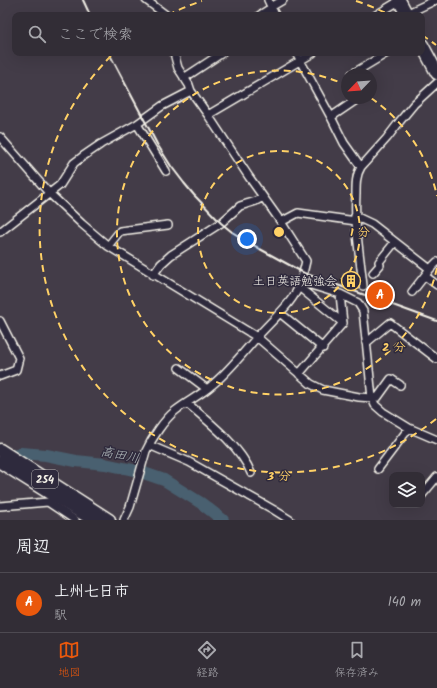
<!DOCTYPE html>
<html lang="ja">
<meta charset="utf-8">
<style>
body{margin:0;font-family:Kalam,"Klee One",sans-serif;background:#3d3942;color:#f1f3f6}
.controls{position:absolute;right:12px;bottom:12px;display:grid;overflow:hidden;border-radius:8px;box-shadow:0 4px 16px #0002}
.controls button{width:36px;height:36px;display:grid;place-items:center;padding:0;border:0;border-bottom:1px solid #4d4951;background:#322d36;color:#f1f3f6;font:20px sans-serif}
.compass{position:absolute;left:341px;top:68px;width:36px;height:36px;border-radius:50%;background:#322d36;box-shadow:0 4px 16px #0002;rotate:245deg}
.you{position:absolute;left:247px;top:239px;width:14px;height:14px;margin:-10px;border:3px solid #fff;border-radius:50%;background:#1a73e8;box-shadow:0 0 0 6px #1a73e833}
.badge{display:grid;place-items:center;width:26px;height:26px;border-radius:50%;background:#ea580c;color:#fff;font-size:13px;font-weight:700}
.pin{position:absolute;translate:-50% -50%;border:2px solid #fff;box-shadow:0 1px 4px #0006}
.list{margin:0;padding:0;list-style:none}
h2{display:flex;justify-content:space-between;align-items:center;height:52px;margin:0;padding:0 16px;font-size:17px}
h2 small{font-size:13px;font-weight:400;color:#a8a8ad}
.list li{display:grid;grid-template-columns:26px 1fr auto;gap:12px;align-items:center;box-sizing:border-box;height:60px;padding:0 16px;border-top:1px solid #4d4951}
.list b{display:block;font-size:15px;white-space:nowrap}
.list p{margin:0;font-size:13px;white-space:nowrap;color:#a8a8ad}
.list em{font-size:13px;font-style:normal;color:#a8a8ad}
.icon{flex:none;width:22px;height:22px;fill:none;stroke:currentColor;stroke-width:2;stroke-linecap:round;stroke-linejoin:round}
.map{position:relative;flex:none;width:437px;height:520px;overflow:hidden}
.search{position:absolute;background:#322d36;box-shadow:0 4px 16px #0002;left:12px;right:12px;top:12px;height:44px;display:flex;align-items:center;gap:10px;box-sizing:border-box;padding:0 14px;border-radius:8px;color:#a8a8ad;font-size:15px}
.sheet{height:112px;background:#322d36}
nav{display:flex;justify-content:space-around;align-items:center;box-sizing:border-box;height:56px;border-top:1px solid #4d4951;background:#322d36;font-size:11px;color:#a8a8ad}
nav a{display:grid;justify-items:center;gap:2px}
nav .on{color:#ea580c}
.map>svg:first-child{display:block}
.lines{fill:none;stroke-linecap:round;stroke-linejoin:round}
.river{stroke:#486170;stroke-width:12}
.building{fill:#726560;stroke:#f4f1e8;filter:url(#shadow)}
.minor-casing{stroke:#f4f1e8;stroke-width:10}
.trunk-casing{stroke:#f4f1e8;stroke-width:15}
.minor{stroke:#2f2a3d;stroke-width:7}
.trunk{stroke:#2f2a3d;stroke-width:12}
.rail{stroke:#f4f1e8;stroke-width:2}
.ring{fill:none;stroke:#ffd166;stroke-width:2;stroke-dasharray:7 5}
.labels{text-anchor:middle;stroke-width:3;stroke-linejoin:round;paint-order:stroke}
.shield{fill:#2f2a3d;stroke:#b9b5b5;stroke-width:1}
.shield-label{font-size:11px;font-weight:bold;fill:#f4f1e8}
.poi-label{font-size:12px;fill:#f4f1e8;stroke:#2f2a3d;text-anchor:end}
.water-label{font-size:13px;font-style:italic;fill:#afb7b8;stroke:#2f2a3d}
.centre{fill:#ffd166;stroke:#2f2a3d;stroke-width:2}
.ring-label{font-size:12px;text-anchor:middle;font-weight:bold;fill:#ffd166;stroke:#2f2a3d;stroke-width:3;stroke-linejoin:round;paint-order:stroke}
</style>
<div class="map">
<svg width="437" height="520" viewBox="0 0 437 520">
<defs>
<filter id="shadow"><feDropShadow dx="-2" dy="2" stdDeviation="0" flood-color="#0009"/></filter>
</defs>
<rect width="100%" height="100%" fill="#433c48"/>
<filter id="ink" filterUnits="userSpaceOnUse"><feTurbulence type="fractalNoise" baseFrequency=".025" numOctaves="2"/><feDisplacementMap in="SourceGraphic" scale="8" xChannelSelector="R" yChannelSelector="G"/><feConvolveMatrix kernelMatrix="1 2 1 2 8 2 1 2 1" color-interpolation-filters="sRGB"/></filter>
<g filter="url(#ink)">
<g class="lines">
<!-- river -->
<path class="river" d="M2 459 21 453 46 455 76 461 105 464 138 471 164 480 201 503 223 520"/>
</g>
<!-- building -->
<path class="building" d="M344 274 357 279V284H353L345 282 342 279Z"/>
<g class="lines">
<!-- minor casing -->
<g class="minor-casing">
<path id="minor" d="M146 0 166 15
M268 0 275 15
M271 7 283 0
M406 14 436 0
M260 15 271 8
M376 15 399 1
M174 53 178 68 189 85 191 91 208 115 249 177 281 222 306 261 301 282
M296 53 331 117 344 143 361 167C356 175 356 184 356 194 354 225 360 255 363 286
M352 74 387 53
M184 78 222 53
M208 115 313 53
M331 117 359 98
M137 124 166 171
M0 137 49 193 82 224 108 246 257 337 311 384 323 390 359 397 372 398 378 397 391 379 400 385
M361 167 387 138 400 121 414 104 437 83
M355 216 372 224 430 269
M281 222 298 213 356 221
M0 232 60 185 74 163 82 157 101 144 137 124 162 106 191 91
M108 246 120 231 168 225
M373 273 380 265 379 262 395 242
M153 275 161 264 171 255 221 223 240 206 256 201 263 197
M425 276 437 285
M299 287 343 323
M412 292 430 269 437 262
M280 313 323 348
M0 321 19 358 16 370 0 376
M366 343 390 323 437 359
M179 368 207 389
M299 374 343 323 340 294
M187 403C208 421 241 447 251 473
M149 445 189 462 274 510 290 520
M378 469 409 428
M422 495 437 477
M0 506 48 502 75 520
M124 520 130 507 146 451C152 438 164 420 175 411 186 402 201 395 212 385 229 371 243 353 258 336 273 319 293 303 301 282L340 294 358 303 363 311 372 398 375 405 383 412 409 428 437 440"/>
</g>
<!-- trunk casing -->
<g class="trunk-casing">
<path id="trunk" d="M399 0 407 15
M422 45 437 73
M0 450 109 520
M0 462 93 520"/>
</g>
<!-- minor -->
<use href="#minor" class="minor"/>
<!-- trunk -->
<use href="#trunk" class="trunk"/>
<!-- rail -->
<path class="rail" d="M83 0 90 15
M109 53 157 144 171 166 184 183 194 195 221 223 232 232 260 249 304 273 437 321"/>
</g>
</g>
<!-- distance rings -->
<g class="ring">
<circle cx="279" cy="232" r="81"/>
<path d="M437 268A162 162 0 1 1 346 85M371 98A162 162 0 0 1 437 196"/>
<path d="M436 419A244 244 0 0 1 113 54M168 15A244 244 0 0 1 202 1M356 1A244 244 0 0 1 390 15M422 35A244 244 0 0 1 436 45"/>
</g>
<!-- icons -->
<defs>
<g id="building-ring" transform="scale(1)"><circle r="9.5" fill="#2f2a3d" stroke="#ffd166" stroke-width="1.5"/><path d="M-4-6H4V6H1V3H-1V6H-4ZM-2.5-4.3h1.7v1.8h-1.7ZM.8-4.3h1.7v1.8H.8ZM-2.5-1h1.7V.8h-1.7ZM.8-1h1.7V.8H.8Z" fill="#ffd166"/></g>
</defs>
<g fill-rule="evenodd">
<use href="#building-ring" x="351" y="281"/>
</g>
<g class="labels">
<!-- shield labels -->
<rect class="shield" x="32" y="470" width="26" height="18" rx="3"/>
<g class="shield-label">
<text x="45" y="483">254</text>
</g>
<!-- poi labels -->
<g class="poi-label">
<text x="337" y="285">土日英語勉強会</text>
</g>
<!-- water labels -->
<g class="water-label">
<text transform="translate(120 454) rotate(11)" y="5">高田川</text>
</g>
</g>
<circle cx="279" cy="232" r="6" class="centre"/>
<g class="ring-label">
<text x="360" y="236">1 分</text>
<text x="394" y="351">2 分</text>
<text x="279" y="480">3 分</text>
</g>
</svg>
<div class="controls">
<button><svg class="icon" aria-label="layers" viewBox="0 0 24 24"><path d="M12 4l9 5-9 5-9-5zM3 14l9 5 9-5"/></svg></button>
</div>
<svg class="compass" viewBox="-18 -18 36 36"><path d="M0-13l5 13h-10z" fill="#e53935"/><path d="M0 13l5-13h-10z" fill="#a8a8ad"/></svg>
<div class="you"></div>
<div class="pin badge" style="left:380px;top:295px">A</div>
<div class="search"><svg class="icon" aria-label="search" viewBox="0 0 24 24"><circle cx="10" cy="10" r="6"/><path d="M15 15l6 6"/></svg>ここで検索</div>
</div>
<section class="sheet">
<h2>周辺<small></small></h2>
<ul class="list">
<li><span class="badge">A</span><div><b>上州七日市</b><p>駅</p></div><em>140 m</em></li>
</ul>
</section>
<nav>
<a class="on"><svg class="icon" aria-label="map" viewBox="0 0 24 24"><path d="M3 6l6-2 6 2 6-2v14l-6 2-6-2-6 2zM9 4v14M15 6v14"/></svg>地図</a>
<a><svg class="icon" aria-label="directions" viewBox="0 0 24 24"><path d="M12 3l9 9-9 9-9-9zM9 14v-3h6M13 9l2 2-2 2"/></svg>経路</a>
<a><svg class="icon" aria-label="saved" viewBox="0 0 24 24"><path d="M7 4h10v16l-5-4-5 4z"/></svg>保存済み</a>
</nav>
